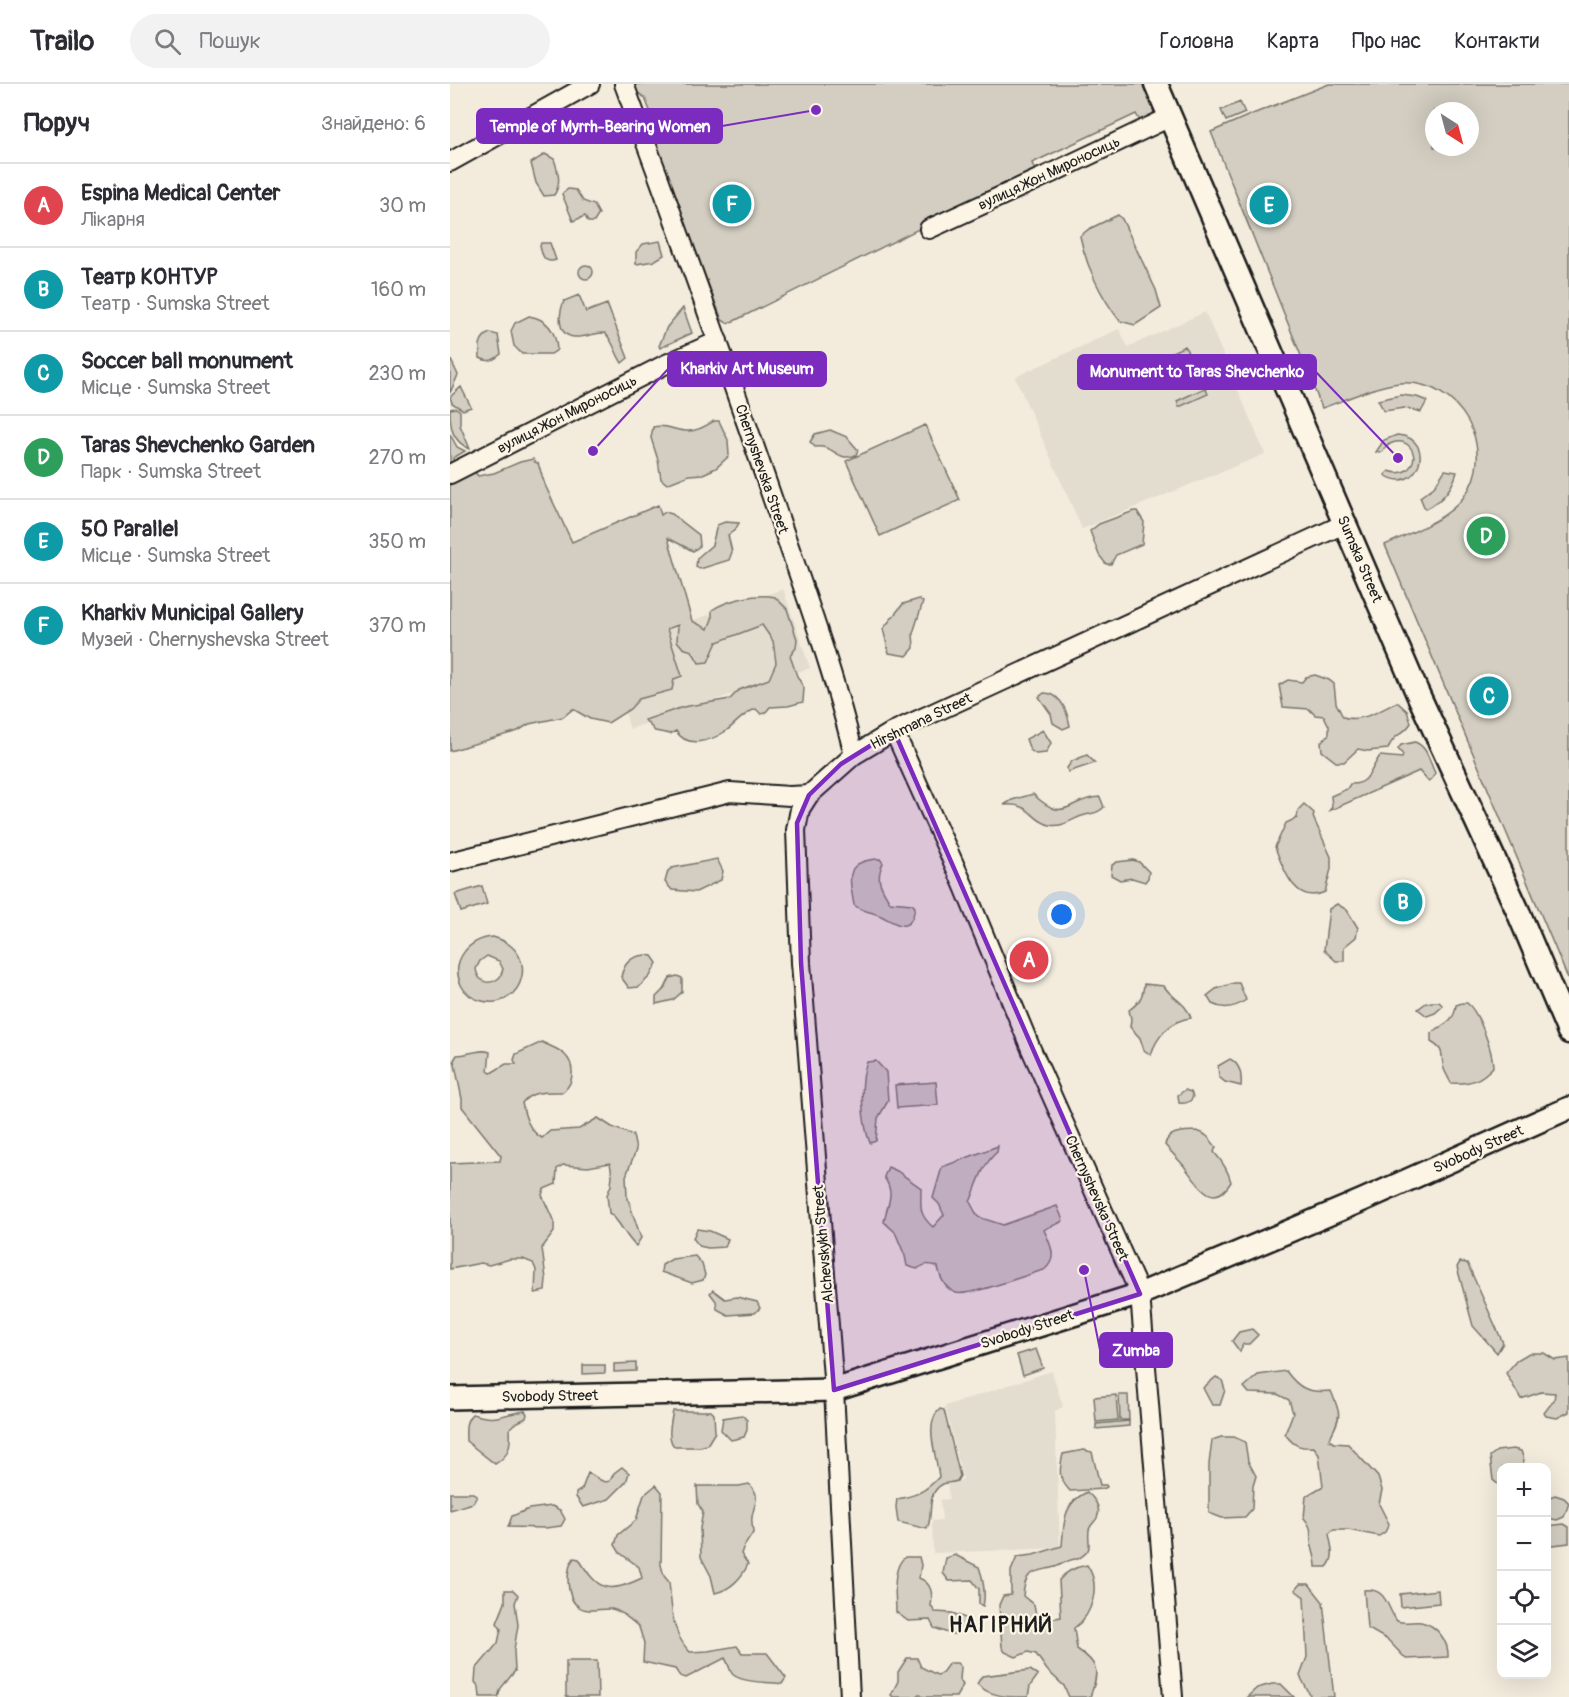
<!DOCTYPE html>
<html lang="uk">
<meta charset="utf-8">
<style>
body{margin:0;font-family:Pangolin,sans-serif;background:#f2f2f3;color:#2b2b33}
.controls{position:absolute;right:18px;bottom:18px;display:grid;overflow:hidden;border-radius:12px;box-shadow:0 6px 24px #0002}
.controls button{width:54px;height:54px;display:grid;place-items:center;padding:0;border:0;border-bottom:2px solid #e1e1e2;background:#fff;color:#2b2b33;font:30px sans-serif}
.compass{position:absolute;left:975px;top:18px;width:54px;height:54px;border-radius:50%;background:#fff;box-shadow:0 6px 24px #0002;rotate:144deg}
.you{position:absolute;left:612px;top:831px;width:21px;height:21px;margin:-15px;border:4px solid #fff;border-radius:50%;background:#1a73e8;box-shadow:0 0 0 9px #1a73e833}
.badge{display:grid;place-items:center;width:39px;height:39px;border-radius:50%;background:#7c3aed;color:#fff;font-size:20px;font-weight:700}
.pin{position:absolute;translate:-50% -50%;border:3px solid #fff;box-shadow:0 2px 6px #0006}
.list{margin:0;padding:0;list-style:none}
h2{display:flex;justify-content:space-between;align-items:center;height:78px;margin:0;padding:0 24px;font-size:26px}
h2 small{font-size:20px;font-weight:400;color:#7c7c81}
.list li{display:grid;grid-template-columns:39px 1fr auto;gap:18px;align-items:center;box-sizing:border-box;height:84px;padding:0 24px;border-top:2px solid #e1e1e2}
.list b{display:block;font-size:22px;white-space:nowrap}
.list p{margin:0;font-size:20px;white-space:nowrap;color:#7c7c81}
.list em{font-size:20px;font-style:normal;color:#7c7c81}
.icon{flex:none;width:33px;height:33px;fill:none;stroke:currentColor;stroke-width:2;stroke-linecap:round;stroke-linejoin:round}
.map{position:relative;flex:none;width:1119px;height:1613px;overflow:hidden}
header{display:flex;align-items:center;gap:36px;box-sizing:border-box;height:84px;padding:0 30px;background:#fff;border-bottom:2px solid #e1e1e2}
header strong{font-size:28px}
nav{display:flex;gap:33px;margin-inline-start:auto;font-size:21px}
.search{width:420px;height:54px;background:#f2f2f3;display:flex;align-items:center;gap:15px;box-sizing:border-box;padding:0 21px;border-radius:33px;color:#7c7c81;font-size:22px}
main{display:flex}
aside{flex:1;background:#fff}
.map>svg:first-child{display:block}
.built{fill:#e3ddcf}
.green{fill:#d3cec1;stroke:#78756e;stroke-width:1.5;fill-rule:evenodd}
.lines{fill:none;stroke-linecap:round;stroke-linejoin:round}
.tertiary-casing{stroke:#1c1c1c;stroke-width:22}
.secondary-casing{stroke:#1c1c1c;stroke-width:26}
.primary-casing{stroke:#1c1c1c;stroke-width:27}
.tertiary{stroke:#fcf5e5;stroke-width:18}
.secondary{stroke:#fcf5e5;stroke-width:21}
.primary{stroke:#fcf5e5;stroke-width:22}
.marked{fill:#7b2cbf;fill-opacity:0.2;stroke:#7b2cbf;stroke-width:4.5;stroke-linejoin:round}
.labels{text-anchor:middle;stroke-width:4.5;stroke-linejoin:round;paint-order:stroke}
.street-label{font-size:15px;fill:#1c1c1c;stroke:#fcf5e5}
.district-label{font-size:21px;font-weight:bold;letter-spacing:1.5px;fill:#1c1c1c;stroke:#fcf5e5}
.leader{fill:none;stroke:#7b2cbf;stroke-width:2}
.callout-dot{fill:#7b2cbf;stroke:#fcf5e5;stroke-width:2}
.callout{fill:#7b2cbf;stroke:#7b2cbf;stroke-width:2}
.callout-label{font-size:16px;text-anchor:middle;font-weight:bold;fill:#fff}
</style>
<header>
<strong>Trailo</strong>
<div class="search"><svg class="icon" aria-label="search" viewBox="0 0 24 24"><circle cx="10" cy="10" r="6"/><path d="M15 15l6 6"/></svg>Пошук</div>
<nav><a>Головна</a><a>Карта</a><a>Про нас</a><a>Контакти</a></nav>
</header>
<main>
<aside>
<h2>Поруч<small>Знайдено: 6</small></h2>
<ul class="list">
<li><span class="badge" style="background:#e0444e">A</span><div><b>Espina Medical Center</b><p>Лікарня</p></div><em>30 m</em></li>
<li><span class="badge" style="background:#0f9aa8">B</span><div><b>Театр КОНТУР</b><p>Театр · Sumska Street</p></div><em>160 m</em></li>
<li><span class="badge" style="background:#0f9aa8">C</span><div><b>Soccer ball monument</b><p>Місце · Sumska Street</p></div><em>230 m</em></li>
<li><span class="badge" style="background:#2e9e5b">D</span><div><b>Taras Shevchenko Garden</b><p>Парк · Sumska Street</p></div><em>270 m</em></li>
<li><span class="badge" style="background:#0f9aa8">E</span><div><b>50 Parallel</b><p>Місце · Sumska Street</p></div><em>350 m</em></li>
<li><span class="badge" style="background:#0f9aa8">F</span><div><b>Kharkiv Municipal Gallery</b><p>Музей · Chernyshevska Street</p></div><em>370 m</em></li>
</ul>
</aside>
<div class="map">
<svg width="1119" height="1613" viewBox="0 0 1119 1613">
<rect width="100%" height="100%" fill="#f3ecdd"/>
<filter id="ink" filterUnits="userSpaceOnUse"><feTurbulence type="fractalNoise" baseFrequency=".0167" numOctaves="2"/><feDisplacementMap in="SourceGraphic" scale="12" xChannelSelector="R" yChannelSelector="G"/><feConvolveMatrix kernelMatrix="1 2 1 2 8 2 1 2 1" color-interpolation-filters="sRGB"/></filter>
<g filter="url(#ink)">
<!-- built -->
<path class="built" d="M755 228 815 370 632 445 565 293 669 245 678 263Z
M333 505 360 584 180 645 170 611 217 545Z
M602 1287 613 1323 605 1327 610 1464 483 1469 482 1437 492 1436 490 1416 499 1415 497 1398 513 1396 495 1322Z"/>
<!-- green -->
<path class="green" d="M184 0H695L705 25 702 31 690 37 686 30 582 79 585 87 284 237 277 239 272 236 204 57 209 50 195 14 187 8Z
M879 0H1119V897L935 461C961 448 995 437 1013 414 1050 366 1010 295 950 299 926 301 896 316 872 324L761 48 800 31ZM984 27H1020V63H984Z
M790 18 795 29 776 37 771 26Z
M95 70 104 75C108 87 112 100 104 111L94 112 86 99 81 79Z
M118 105 126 106 133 117 144 121 149 130 144 138H138L135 132 123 137 112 110Z
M668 131 672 135 706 206 711 224 685 241 670 237C651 213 636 182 630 152L639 145Z
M210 157 214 171 204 177 186 180V168L193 160Z
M91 159H100L106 176C95 180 92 172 90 162Z
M129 188a7 7 0 1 1 14 0a7 7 0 1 1-14 0Z
M129 211 136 228 157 220 178 274 172 279C165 269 164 258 155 249 145 248 135 254 125 253 106 252 109 229 114 217Z
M233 224 242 249 210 264 209 262 217 243Z
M79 232C98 235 106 247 107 266L101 270H72L64 262 61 247 65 239Z
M40 249 48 251 51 270C44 276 39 279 30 274 29 263 29 253 40 249Z
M735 262 738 269 710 282 707 275Z
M0 274 8 291 0 309Z
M11 303 21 323 13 326 2 319 0 313Z
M755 304 758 310 729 323 727 317Z
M951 311 967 313 977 317 971 328 954 324 934 327 928 316Z
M6 324 10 327V341L20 365C2 357 0 344 0 325Z
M264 337H269L278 356 279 372 266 384 253 390 239 391 217 400 211 395 208 376 201 354 203 343C216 340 223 346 236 347 246 348 255 342 264 337Z
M475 341 510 416 430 452 396 377Z
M380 346 397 353 408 366 406 371C387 379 386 361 365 363L360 358 365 350Z
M0 350 7 363 15 367 3 374 4 378 0 380Z
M947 351C989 354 967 413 935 391L939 387C952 392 962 386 964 373 961 354 941 353 932 368H926L934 356Z
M83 375 85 378 88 379 95 401 122 458 208 421 211 431 215 428 222 430 249 451 250 462 243 467 218 454 242 537 258 545 262 535V526C277 516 307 509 325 513L337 525 347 555 346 564 340 572 347 592 354 604 353 618 338 622 320 623 315 629 311 630 306 625C293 629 286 640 276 647 261 657 237 665 226 647L220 650 205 647 195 636 233 623 280 615 289 606 319 595 326 579 325 571 323 557 312 541 267 558 258 578 249 579 242 567 233 564 227 557 228 541 217 545 232 592 224 595 222 606 189 615 180 625 158 639 140 635 123 625 113 633 79 640 68 647 0 667V398L24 387 28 392 44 389 70 378Z
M995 386 1007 388C1002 405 991 418 975 425L970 413 984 403Z
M684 427H687L694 438 692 460 666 471 661 480H656L649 471 640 447 649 440Z
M275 438 289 439 285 446 278 451 282 468 279 476 250 485 246 483 247 474 262 461 267 441Z
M469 515 473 518 463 549 464 564 457 572 439 569 433 545 453 520Z
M865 591 879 596 884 600 886 619 893 633C911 639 931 626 947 618L957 627 961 639C954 651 944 649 938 665L918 667 908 665 894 678H886L872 667 871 658 879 650V642L874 632 865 631 859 625 833 623 829 601 838 596 852 598 856 593Z
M594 609C611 609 617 626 620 642L613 645 603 639 601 630 589 613Z
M593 646 601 659 596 669 586 670 580 666 576 655Z
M965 658C978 663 979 677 985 689L982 695 978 697 969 687 879 727 882 723 881 712 897 705 900 700C920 701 920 685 930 672L952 674 953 671 948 665 951 661Z
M637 671 645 679 618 688 617 684 622 677Z
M583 710C617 742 615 715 650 713L654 723C648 730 641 729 632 732 622 735 612 744 600 741 581 737 581 718 554 721L562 716Z
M854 720 864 729 863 733 881 773V785L875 808C845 822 833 784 825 763L836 739 847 734 848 726Z
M267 775 273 787 271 796 246 808 222 806 215 798 218 787 222 784Z
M430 775 433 779C425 796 431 803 440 818L462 820 465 823C460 857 440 834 426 830 417 827 412 827 404 821 399 793 394 776 430 775Z
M683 776 689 778 699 788 698 794 695 798 682 794 670 796 661 791 662 781 667 778Z
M32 802 37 820 11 828 5 810Z
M887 820 897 826 908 844 906 853 894 863V877H886L874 866 879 825Z
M43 853C92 866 74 927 32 917 23 915 15 909 11 901 0 876 19 855 43 853ZM37 872 49 877 53 885 50 893C40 902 28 899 26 885L30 877Z
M196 871 202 872 207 879 200 892 189 903 179 904 171 893C174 879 181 872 196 871Z
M227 892 232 894V908L223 916 206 920V913L215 904 220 894Z
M784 899H789L796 916C785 924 774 926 762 920L757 912 766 905Z
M694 900 714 902C721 914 736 918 741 934 721 936 706 953 701 971L694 966 690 954 680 943 681 935 679 926C689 919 693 913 694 900Z
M982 918H989L993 922 985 929 977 932 968 925 976 919Z
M1012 919H1017C1029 928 1043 968 1043 983 1030 997 1020 1000 1001 999 999 995 996 990 994 985 990 970 996 967 981 958V949C993 940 1005 938 1006 921Z
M92 958C99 962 109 965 114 970 125 980 125 998 113 1008 98 1008 82 1006 72 1019 75 1033 79 1047 92 1054L100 1047 129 1045 148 1034 162 1043 183 1051 186 1066 176 1092 177 1112 191 1154 186 1162C175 1153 170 1136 159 1129L157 1111 161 1101 162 1091 160 1079 138 1083 113 1081 107 1085 106 1100 94 1105 92 1111 104 1138V1148L92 1164 96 1195 95 1207 85 1209 86 1186 83 1179 73 1175H60L39 1181 31 1179 0 1185V1079L50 1077 51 1072 12 1023V1015L4 976 7 971C19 971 29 964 40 968L38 987 41 989 56 980H66L64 976 66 970Z
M780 975C790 980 792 991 791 1002L775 998 769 993 768 982Z
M426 977 436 988 438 1017 428 1034 426 1057 420 1059C412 1039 409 998 417 978Z
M486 998 488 1021 447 1024 445 1001Z
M735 1006 741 1008 743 1013C740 1019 735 1020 729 1019L728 1011Z
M747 1047C757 1050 760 1055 766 1063L764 1068C772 1077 778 1086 781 1098 763 1128 747 1099 734 1082 728 1075 721 1068 715 1061 718 1046 734 1048 747 1047Z
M548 1062 547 1068C531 1082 528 1100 520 1118L528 1133 553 1141 607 1122 613 1136C608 1142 599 1141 594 1146 600 1160 609 1174 594 1186 578 1190 519 1213 506 1209 495 1205 490 1193 488 1183 479 1179 475 1180 467 1185L457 1182 455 1172 445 1148 434 1138C437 1119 446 1111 434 1093L438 1083 447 1087 471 1104C471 1123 468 1130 483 1143L494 1131 489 1120 483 1114 492 1083Z
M247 1145 260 1147 278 1155 275 1163 258 1164 249 1162 243 1154Z
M245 1172 252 1180 255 1191 253 1196 242 1199 211 1188 212 1181 222 1175Z
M1010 1178 1017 1179 1019 1183 1053 1259 1047 1269 1023 1242 1007 1183Z
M263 1206 275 1215 287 1213 307 1218 310 1224 305 1229 278 1231 267 1225 266 1217 260 1209Z
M802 1245 808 1251 799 1260H793L790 1268 782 1257 789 1248Z
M586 1265 593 1284 573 1291 567 1271Z
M1079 1269H1094L1105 1276 1119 1274V1328L1107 1334 1096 1332 1094 1329 1104 1316 1105 1309 1091 1308 1071 1315 1056 1289 1067 1276Z
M186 1279V1287L164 1288V1280Z
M133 1281H155V1289L133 1290Z
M836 1287C849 1305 858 1309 881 1307 892 1333 891 1331 879 1356L884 1359 898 1360 928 1393 932 1406 929 1420 939 1440 935 1448 929 1452 898 1446H883L879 1450C881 1462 886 1473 877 1483H866C866 1475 864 1470 862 1463 858 1450 865 1446 854 1434L856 1412 873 1402 869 1371 864 1363C849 1364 844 1362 835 1350L843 1329 839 1316 827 1310 799 1309 794 1303 808 1291Z
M766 1293 772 1296 775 1306 770 1321H762L753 1304Z
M666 1311 668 1336 646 1338 644 1313Z
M669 1311H678L679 1336H670Z
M490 1325 494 1326 510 1392 507 1397C502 1399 498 1398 493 1400 475 1409 484 1431 477 1445L448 1438 446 1423 447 1415C466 1412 476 1407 489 1393 487 1372 473 1340 490 1325Z
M75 1327 77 1330 76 1334 64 1340 60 1344C61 1359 60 1372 45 1380L16 1357C16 1346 14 1338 22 1330 48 1338 51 1330 75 1327Z
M223 1327H261L264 1330 265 1348 257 1361 249 1363H225C216 1355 221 1338 223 1327Z
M292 1331 297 1336V1346L294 1353 281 1356 271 1346 273 1334Z
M679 1337V1342L646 1345V1340Z
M771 1353H784L795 1358 798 1377 806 1392 803 1402 802 1425 795 1433 772 1434 759 1429V1380L762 1356Z
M1063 1365 1071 1367 1074 1376 1072 1383 1052 1384 1051 1403 1043 1396 1040 1372 1047 1367Z
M634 1366 642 1368 650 1401H656L657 1403 653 1405 620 1407C608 1394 609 1387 613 1370Z
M172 1383 179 1389 176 1398 159 1415 133 1423 126 1413V1409L132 1405 138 1389C147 1392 151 1400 160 1397L164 1389Z
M299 1400C312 1412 304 1419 302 1433 301 1438 303 1444 303 1449L293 1464 291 1470 298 1480C292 1494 280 1506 265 1509L261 1492 251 1473 250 1444 253 1428 248 1420 247 1402H289Z
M206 1401 212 1408 211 1481 214 1492 219 1498C222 1523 221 1549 240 1568L258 1567 287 1562 292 1569H317L336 1594 332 1600C320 1598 286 1599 281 1588 279 1583 278 1579 275 1574L236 1594 230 1592 225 1585 193 1578 194 1559 189 1543C181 1536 171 1527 162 1525 151 1524 138 1529 129 1523 116 1515 115 1485 124 1474L129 1475C148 1507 158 1510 192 1494L189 1483 170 1469 165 1461 168 1451 186 1436 194 1411Z
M637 1408C645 1415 652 1424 647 1434 645 1438 640 1441 639 1446 637 1462 645 1464 628 1475 619 1474 614 1480 605 1483 584 1489 575 1484 573 1512L584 1521 587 1537 611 1533 609 1496C616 1487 626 1483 637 1481 651 1501 643 1531 624 1544L627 1565C650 1580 649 1588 640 1613H619L614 1602 597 1586 586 1570 578 1568 566 1573 555 1568 552 1563 549 1521 553 1512 561 1511V1487L567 1473 583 1471 612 1462C614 1438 613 1419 637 1408Z
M0 1409H23L27 1412 23 1419 0 1426Z
M1105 1411 1114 1414 1119 1419 1114 1433 1107 1436 1097 1434V1414Z
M102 1422 110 1426 115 1435 111 1442 95 1444 58 1443 62 1432 79 1425Z
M1114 1440 1119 1443V1459L1103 1461 1097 1460V1442Z
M505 1471 529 1483C533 1493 536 1511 533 1522L529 1520V1505L522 1496 499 1497 493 1489 496 1474Z
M455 1473H469L471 1481 469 1494C482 1499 483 1510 481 1522L485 1528 502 1529 518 1535 520 1539C505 1556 503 1550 484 1544L480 1536 458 1537 446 1528C446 1512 441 1484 455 1473Z
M850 1500H859L873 1518 884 1613H861L850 1592 857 1573 854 1513 845 1506Z
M55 1506H63L68 1511 65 1519 68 1541 64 1566 65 1587 51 1604 48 1613H30L29 1603 25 1598 26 1585 48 1559 51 1545 47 1539 55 1519Z
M914 1506C938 1504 936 1523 947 1537 955 1540 963 1537 971 1538 987 1541 999 1558 998 1573L956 1575 938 1556 917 1544Z
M988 1506 989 1519 951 1523 950 1510Z
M457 1574H467L471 1583 487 1591 491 1590 499 1579H507L511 1583 510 1596 513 1601 506 1613H473L469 1610 465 1613H443L441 1611 448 1597V1588Z
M116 1577H147L148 1613H116Z
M580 1586 588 1591 580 1602 578 1613C558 1613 540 1613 527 1600L532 1592Z
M822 1600H831L844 1613H797L807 1604Z"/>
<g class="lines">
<!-- tertiary casing -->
<g class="tertiary-casing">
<path id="tertiary" d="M174 0C226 139 276 279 324 419 353 503 383 585 404 671
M0 78 140 0
M479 145 606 87 720 33
M0 390 214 281 268 257
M444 647 513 800 581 965 690 1210 723 1613
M0 778 280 708 340 712 359 711
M400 1613 384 1306 351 879 346 746 350 725 359 711 404 671 444 647 894 440"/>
</g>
<!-- secondary casing -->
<g class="secondary-casing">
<path id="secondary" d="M0 1314 384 1306 690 1210 913 1116 1119 1024"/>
</g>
<!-- primary casing -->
<g class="primary-casing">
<path id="primary" d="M706 0 967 608 1067 825 1119 948"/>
</g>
<!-- tertiary -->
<use href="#tertiary" class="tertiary"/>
<!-- secondary -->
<use href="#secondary" class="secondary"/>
<!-- primary -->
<use href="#primary" class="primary"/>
</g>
</g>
<!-- marked area -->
<path class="marked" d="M444 647 690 1210 384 1306 351 879 347 739 359 711 391 680Z"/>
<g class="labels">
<!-- street labels -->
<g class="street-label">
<text transform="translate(599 89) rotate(-25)" y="5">вулиця Жон Мироносиць</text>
<text transform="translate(117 330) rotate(-27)" y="5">вулиця Жон Мироносиць</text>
<text transform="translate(312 385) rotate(71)" y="5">Chernyshevska Street</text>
<text transform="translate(910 475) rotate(67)" y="5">Sumska Street</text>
<text transform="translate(471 637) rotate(-26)" y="5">Hirshmana Street</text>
<text transform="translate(1028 1065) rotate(-24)" y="5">Svobody Street</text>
<text transform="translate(647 1114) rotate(66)" y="5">Chernyshevska Street</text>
<text transform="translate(373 1160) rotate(-95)" y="5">Alchevskykh Street</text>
<text transform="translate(577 1245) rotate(-18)" y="5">Svobody Street</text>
<text transform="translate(100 1312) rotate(-1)" y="5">Svobody Street</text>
</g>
<!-- district labels -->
<g class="district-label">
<text x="551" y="1548">НАГІРНИЙ</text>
</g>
</g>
<!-- callouts -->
<path class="leader" d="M366 26L272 42M143 367L218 285M948 374L866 288M634 1186L650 1266"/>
<g class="callout-dot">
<circle cx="366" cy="26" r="6"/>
<circle cx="143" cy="367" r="6"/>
<circle cx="948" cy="374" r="6"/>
<circle cx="634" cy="1186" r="6"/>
</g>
<g class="callout">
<rect x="27" y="25" width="245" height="34" rx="6"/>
<rect x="218" y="268" width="158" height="34" rx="6"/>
<rect x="628" y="271" width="238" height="34" rx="6"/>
<rect x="650" y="1249" width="72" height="34" rx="6"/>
</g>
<g class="callout-label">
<text x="150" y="48">Temple of Myrrh-Bearing Women</text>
<text x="297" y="290">Kharkiv Art Museum</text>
<text x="747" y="293">Monument to Taras Shevchenko</text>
<text x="686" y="1272">Zumba</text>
</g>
</svg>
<div class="controls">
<button>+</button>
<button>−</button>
<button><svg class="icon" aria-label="locate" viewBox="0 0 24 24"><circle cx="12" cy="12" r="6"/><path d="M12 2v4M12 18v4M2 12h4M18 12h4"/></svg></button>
<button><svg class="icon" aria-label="layers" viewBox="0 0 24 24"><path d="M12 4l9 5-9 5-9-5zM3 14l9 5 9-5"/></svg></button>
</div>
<svg class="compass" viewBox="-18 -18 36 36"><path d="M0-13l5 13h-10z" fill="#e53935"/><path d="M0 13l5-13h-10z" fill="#7c7c81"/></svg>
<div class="you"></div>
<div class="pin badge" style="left:579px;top:876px;background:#e0444e">A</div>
<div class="pin badge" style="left:953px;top:818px;background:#0f9aa8">B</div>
<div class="pin badge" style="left:1039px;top:612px;background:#0f9aa8">C</div>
<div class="pin badge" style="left:1036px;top:452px;background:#2e9e5b">D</div>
<div class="pin badge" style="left:819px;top:121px;background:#0f9aa8">E</div>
<div class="pin badge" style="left:282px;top:120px;background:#0f9aa8">F</div>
</div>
</main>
